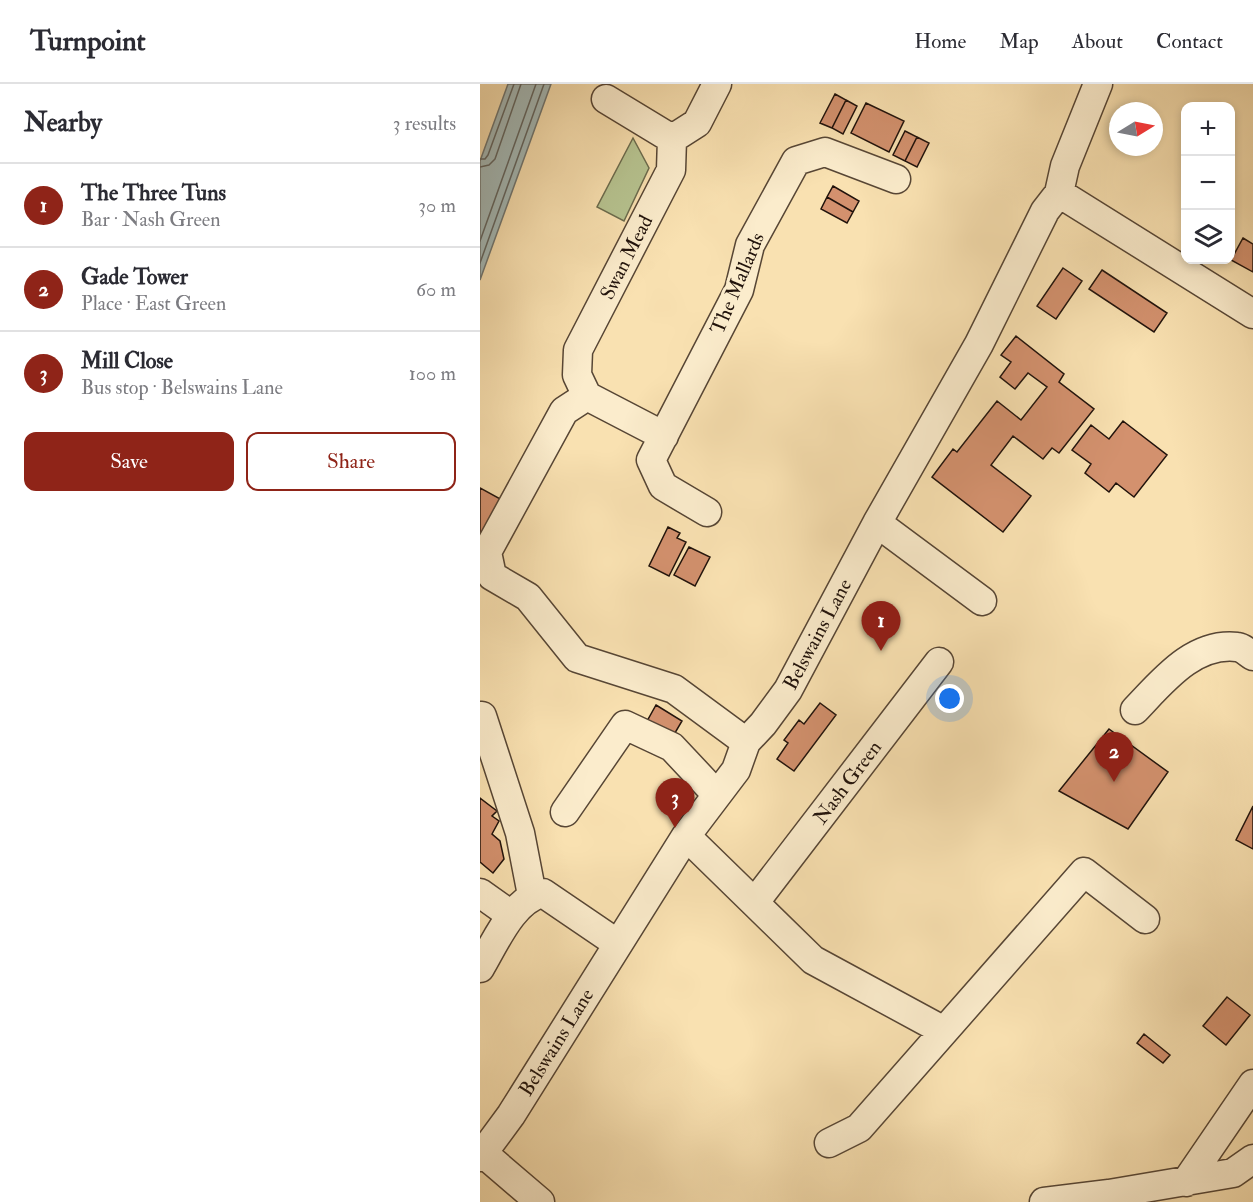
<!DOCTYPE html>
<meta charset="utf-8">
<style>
body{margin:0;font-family:"IM FELL Double Pica",serif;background:#f7f7f7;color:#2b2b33}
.controls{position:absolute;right:18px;top:18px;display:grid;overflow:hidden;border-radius:12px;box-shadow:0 3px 9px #0003}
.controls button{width:54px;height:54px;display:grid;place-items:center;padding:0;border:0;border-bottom:2px solid #e1e1e2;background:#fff;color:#2b2b33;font:30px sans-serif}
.compass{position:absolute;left:629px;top:18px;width:54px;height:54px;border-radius:50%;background:#fff;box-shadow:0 3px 9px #0003;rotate:80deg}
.you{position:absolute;left:470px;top:615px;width:21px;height:21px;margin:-15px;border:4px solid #fff;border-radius:50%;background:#1a73e8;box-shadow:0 0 0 9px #1a73e833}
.badge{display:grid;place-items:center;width:39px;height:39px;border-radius:50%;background:#8f2418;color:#fff;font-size:20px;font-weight:700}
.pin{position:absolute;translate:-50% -50px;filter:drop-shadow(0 2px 3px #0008)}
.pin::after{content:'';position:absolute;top:32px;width:21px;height:18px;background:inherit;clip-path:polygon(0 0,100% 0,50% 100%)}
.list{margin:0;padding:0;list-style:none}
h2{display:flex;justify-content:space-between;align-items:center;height:78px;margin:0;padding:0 24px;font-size:26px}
h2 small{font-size:20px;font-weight:400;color:#7c7c81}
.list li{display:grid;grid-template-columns:39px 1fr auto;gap:18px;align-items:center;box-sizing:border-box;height:84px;padding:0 24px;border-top:2px solid #e1e1e2}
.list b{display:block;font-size:22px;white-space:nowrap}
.list p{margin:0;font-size:20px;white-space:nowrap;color:#7c7c81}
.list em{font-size:20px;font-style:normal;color:#7c7c81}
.actions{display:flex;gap:12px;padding:18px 24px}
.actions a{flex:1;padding:14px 0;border:2px solid #8f2418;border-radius:12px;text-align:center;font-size:21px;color:#8f2418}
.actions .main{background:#8f2418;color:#fff}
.icon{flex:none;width:33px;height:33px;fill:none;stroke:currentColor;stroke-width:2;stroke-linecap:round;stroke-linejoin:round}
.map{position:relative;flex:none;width:773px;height:1118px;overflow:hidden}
header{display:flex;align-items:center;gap:36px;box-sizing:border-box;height:84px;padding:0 30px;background:#fff;border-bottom:2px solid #e1e1e2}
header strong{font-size:28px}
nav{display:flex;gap:33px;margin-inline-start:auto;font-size:21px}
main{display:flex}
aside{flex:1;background:#fff}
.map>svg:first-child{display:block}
.green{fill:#b7c491;stroke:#6c6c4e;stroke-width:1.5}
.water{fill:#a4bab8;stroke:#707773;stroke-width:1.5}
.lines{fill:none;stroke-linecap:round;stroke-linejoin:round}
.shore{stroke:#626662;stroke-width:1.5}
.building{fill:#d3916e;stroke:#21130c;stroke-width:1.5}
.minor-casing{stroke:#574635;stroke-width:31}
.minor{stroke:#fbeccc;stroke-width:28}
.labels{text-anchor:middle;stroke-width:6;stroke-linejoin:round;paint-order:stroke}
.street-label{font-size:20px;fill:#21130c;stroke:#fbeccc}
</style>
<header>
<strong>Turnpoint</strong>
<nav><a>Home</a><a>Map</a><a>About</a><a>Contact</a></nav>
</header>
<main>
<aside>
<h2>Nearby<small>3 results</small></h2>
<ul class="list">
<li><span class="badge">1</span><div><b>The Three Tuns</b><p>Bar · Nash Green</p></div><em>30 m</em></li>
<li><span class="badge">2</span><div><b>Gade Tower</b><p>Place · East Green</p></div><em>60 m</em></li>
<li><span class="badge">3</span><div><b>Mill Close</b><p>Bus stop · Belswains Lane</p></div><em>100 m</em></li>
</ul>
<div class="actions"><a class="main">Save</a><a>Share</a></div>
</aside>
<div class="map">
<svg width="773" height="1118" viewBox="0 0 773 1118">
<rect width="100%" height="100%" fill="#f9e1b1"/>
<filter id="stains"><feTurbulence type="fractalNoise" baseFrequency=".00333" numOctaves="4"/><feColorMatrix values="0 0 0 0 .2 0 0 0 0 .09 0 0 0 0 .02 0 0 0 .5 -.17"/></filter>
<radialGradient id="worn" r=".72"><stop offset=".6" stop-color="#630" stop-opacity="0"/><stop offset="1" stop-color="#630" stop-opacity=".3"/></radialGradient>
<!-- green -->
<path class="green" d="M153 54 169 84 144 137 117 123Z"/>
<!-- water -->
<path class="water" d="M28 0H71L0 196V77Z"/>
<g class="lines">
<!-- shore -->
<path class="shore" d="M0 75H5L8 71 34 0
M0 83 9 81 15 75 41 0
M0 157 56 0
M0 179 64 0"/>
</g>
<!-- building -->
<path class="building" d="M355 10 366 16 352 44 340 39Z
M366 16 377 22 363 50 352 44Z
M386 19 424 37 409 68 371 49Z
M425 47 437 53 425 77 413 71Z
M437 53 449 59 437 83 425 77Z
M353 102 379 117 373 128 347 113Z
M347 113 373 128 367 139 341 125Z
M763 154 773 160V188L751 176Z
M583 184 602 197 576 235 557 222Z
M622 186 687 229 674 248 609 205Z
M536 252 584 290 579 298 614 325 579 369 572 364 563 375 533 352 511 381 551 412 523 448 452 393 473 365 477 368 517 317 541 336 567 303 548 289 535 305 520 293 531 278 521 271Z
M643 337 687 371 654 413 636 399 629 408 605 389 611 380 592 366 611 341 629 355Z
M0 404 24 417 0 463Z
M188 443 200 449 197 454 206 458 189 492 169 482Z
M209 463 230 473 215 502 194 491Z
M340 619 356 631 314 687 297 675 308 659 304 656 319 636 324 640Z
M176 621 202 637 192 654 166 639Z
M629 645 688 688 648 745 579 707Z
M0 714 17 727 12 732 19 737 12 750 20 757 24 775 13 789 0 778Z
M773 722V765L756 756Z
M747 913 770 931 746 961 723 942Z
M664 950 690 971 683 979 657 959Z"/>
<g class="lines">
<!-- minor casing -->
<g class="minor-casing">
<path id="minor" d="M126 15 192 55
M579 109 773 230
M107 312 84 327 7 468 12 492 48 513 97 574 194 605 266 658
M184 352 107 312 97 291 98 266 191 86 192 55 217 39 237 0
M227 428 183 402 171 376 259 206 270 161 316 77 345 68 416 95
M397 439 502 517
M655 626C682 598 713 558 757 563 762 563 768 569 773 572
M2 632 40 749 52 811
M85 728 145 641 192 663 237 711
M206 752 333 876 464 947
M0 809 31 831
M275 818 459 578
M0 884C15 859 33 815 63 809L138 860
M349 1059 379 1044 604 788 665 835
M4 1070 60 1118
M0 1073 31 1031 206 752 256 686 266 658 283 640 308 606 397 439 499 260 565 127 579 109 585 82 618 0
M706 1098 773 1000
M564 1118 629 1110 753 1089 773 1075"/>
</g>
<!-- minor -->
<use href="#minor" class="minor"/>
</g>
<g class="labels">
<!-- street labels -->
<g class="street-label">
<text transform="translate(146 173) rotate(-63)" y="7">Swan Mead</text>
<text transform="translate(257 199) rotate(-67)" y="7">The Mallards</text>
<text transform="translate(337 550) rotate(-62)" y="7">Belswains Lane</text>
<text transform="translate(367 698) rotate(-53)" y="7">Nash Green</text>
<text transform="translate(76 958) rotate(-58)" y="7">Belswains Lane</text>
</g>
</g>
<rect width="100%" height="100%" filter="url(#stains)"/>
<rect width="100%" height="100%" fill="url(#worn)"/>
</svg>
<div class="controls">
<button>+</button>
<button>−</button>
<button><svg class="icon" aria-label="layers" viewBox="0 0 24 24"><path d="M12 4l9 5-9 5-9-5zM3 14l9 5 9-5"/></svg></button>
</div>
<svg class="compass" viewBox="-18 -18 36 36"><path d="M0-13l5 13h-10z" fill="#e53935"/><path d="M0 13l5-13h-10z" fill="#7c7c81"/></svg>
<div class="you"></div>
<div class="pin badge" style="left:401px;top:567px">1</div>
<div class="pin badge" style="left:634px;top:698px">2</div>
<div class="pin badge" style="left:195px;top:744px">3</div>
</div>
</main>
